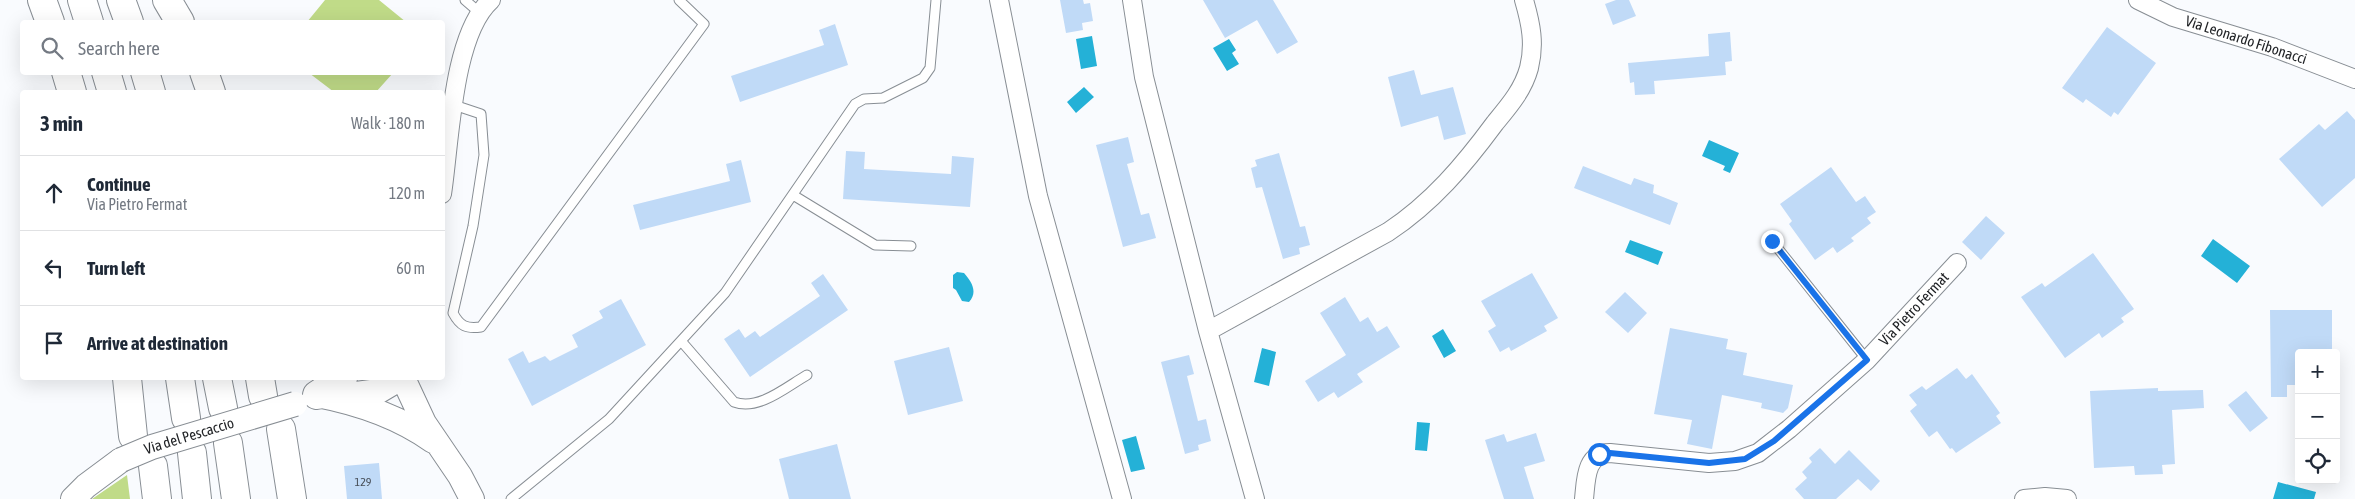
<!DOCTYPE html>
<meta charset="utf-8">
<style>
body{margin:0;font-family:"Asap Condensed",sans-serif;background:#f6f6f7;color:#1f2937}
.controls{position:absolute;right:15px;bottom:15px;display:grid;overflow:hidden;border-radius:5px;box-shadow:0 5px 20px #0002}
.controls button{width:45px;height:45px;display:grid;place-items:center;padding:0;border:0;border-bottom:1px solid #e0e1e3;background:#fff;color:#1f2937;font:25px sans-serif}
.stop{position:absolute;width:15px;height:15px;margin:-11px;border:4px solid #1a73e8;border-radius:50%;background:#fff}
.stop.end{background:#1a73e8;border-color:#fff;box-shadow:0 1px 5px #0008}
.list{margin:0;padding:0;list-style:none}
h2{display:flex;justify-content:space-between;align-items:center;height:65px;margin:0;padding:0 20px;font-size:21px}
h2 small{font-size:16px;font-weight:400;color:#747a83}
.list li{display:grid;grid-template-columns:32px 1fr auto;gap:15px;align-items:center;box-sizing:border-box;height:75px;padding:0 20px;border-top:1px solid #e0e1e3}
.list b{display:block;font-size:19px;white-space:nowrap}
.list p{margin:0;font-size:16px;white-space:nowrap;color:#747a83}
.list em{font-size:16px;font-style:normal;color:#747a83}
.icon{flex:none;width:28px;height:28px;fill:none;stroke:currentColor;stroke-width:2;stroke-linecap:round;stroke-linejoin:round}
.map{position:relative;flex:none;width:2355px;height:499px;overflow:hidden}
.search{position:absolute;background:#fff;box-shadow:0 5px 20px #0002;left:20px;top:20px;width:425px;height:55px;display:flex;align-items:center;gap:12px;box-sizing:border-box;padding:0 18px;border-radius:5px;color:#747a83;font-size:19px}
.panel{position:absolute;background:#fff;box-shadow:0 5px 20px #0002;left:20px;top:90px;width:425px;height:290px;border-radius:5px}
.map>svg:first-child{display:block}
.green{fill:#c0db88}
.water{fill:#24b1d7}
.building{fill:#c0daf7}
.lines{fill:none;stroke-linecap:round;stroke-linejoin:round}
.lane-casing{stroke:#888e94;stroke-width:11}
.street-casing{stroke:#888e94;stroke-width:20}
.secondary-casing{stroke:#888e94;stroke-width:26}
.highway-casing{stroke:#888e94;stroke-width:30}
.lane{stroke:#fff;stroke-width:9}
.street{stroke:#fff;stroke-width:18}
.secondary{stroke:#fff;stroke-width:24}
.highway{stroke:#fff;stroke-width:28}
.secondary-bridge-casing{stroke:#888e94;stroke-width:26;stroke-linecap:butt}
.secondary-bridge{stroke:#fff;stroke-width:24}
.route{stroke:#1a73e8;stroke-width:6}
.labels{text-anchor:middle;stroke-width:4;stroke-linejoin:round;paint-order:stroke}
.number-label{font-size:12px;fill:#474f59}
.street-label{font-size:15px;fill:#1f2124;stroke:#fff}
</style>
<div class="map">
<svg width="2355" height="499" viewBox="0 0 2355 499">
<rect width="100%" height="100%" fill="#f9fbfe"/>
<!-- green -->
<path class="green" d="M325 0H379L406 22H307Z
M309 73H393L376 92H334Z
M127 475 130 499H92Z"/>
<!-- water -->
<path class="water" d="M1092 36 1097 66 1081 69 1076 39Z
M1229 39 1236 50 1232 53 1239 64 1227 71 1213 48Z
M1084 87 1094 97 1076 113 1067 102Z
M1709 140 1739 153 1730 173 1723 170 1725 166 1702 156Z
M2213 239 2250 266 2237 283 2201 256Z
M1630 240 1663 252 1658 265 1625 252Z
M957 272 964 273C972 282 978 292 969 302L962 301 956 290 953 288V275Z
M1443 329 1456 351 1444 358 1432 336Z
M1262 348 1276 352 1269 386 1254 382Z
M1417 422 1430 423 1427 451 1415 450Z
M1136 436 1145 469 1131 472 1122 440Z
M2278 482 2316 492 2314 499H2273Z"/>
<!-- building -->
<path class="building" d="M1060 0H1083L1084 4 1090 3 1093 21 1082 23 1083 30 1066 33Z
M1203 0H1273L1298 42 1277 54 1257 20 1225 38Z
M1616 0H1629L1636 16 1613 25 1605 4Z
M835 24 848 65 740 102 731 76 824 45 819 30Z
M2107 27 2156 63 2118 115 2114 112 2111 117 2086 99 2083 103 2062 88Z
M1730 32 1732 61 1725 62 1726 75 1654 81 1655 94 1635 95 1634 82 1630 83 1628 63 1709 56 1708 34Z
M1414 70 1421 95 1453 87 1466 134 1444 140 1438 116 1401 127 1388 77Z
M2347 111 2355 120V178L2322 207 2279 159 2319 124 2325 130Z
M1128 137 1134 162 1127 164 1141 215 1149 213 1156 238 1123 247 1096 145Z
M846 151 865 152 864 169 951 174 952 156 974 158 970 207 843 199Z
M1279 153 1300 227 1305 226 1310 245 1299 248 1300 254 1283 259 1262 187 1256 188 1251 168 1257 166 1255 160Z
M741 160 751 202 640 230 633 205 730 181 726 164Z
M1583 166 1631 185 1634 178 1654 185 1653 193 1678 203 1670 225 1574 188Z
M1831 167 1856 202 1865 196 1876 212 1867 218 1871 223 1851 238 1854 241 1837 253 1833 247 1815 260 1789 224 1792 221 1780 204Z
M1986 216 2005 233 1981 260 1962 242Z
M2093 253 2134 309 2121 318 2124 322 2102 338 2099 333 2065 358 2021 297 2042 283 2045 287Z
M1532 273 1558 318 1544 326 1547 331 1511 351 1509 347 1500 352 1488 331 1496 326 1481 301Z
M823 274 848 310 750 377 724 339 739 329 745 338 755 331 760 337 820 296 811 283Z
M1625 292 1647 313 1628 333 1605 312Z
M1345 297 1360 322 1368 317 1377 332 1387 326 1400 347 1357 374 1363 382 1338 398 1334 392 1318 402 1305 381 1346 355 1320 313Z
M621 299 646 345 532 406 508 359 523 351 529 363 545 356 550 361 578 347 572 335 603 318 599 311Z
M2270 310H2332V353H2299V385H2287V397H2271Z
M1670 328 1728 339 1726 349 1747 353 1743 375 1793 385 1788 408 1783 413 1761 408 1762 403 1722 395 1712 449 1687 444 1692 420 1654 414Z
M949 347 963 401 908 415 894 361Z
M1189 355 1194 374 1187 376 1198 421 1206 419 1211 441 1198 445 1199 450 1185 454 1161 362Z
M1957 368 1966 379 1972 374 2000 413 1996 416 2001 423 1956 453 1952 448 1950 449 1937 431 1929 437 1910 411 1917 405 1909 395 1922 386 1926 390Z
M2158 388V391L2203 390 2204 408 2172 410 2175 464 2162 465 2163 474 2135 475 2134 466 2094 468 2090 391Z
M2246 391 2268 418 2250 432 2228 405Z
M1536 433 1545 461 1524 467 1534 499H1504L1485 440 1504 434 1507 442Z
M837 444 851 499H789L779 459Z
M1820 448 1835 464 1849 450 1880 481 1871 491 1858 479 1836 499H1804L1795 489 1807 478 1802 472 1812 462 1809 458Z
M379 463 382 499H347L344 466Z"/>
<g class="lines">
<!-- lane casing -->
<g class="lane-casing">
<path id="lane" d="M465 0 480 13
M454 105 481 114 484 155 473 226 453 313C460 326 466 329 481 327L704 24 679 0
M793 195 875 245 911 246
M1772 241 1867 360
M682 342 734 402C759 411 786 387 807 375
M511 499 609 419 725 293 855 104 864 99 883 98 923 78 930 68 936 0"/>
</g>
<!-- street casing -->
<g class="street-casing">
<path id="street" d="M999 0 1038 196 1122 499
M1132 0 1144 77 1208 331 1255 499
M2138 0 2173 17 2272 47 2355 79
M442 194C450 143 452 35 491 0
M1208 331 1388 232C1432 203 1464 165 1495 123 1509 106 1523 90 1529 68 1535 44 1531 24 1524 0
M1584 499C1586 481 1585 453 1610 453L1709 463 1735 461 1758 453 1789 429 1867 360 1957 263
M2024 499 2045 497 2067 499"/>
</g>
<!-- secondary casing -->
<g class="secondary-casing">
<path id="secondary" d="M403 378 424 423 460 476 472 499
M317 395C359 403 398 416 433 441
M341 396 379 391 401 378
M73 499 86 486 121 460"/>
</g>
<!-- highway casing -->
<g class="highway-casing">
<path id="highway" d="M42 0 50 22
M82 0 89 22
M121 0 129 22
M167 0 180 22
M66 72 72 92
M106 72 112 92
M145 72 151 92
M204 72 211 92
M127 378 133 436
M180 378 186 418
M217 378 223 408
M260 378 263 396
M317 395 343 378
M281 429 292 499
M228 443 236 499
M192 453 197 499
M153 466 157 499"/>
</g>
<!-- lane -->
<use href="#lane" class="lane"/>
<!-- street -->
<use href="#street" class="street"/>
<!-- secondary -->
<use href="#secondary" class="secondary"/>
<!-- highway -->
<use href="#highway" class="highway"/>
<!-- secondary-bridge casing -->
<g class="secondary-bridge-casing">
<path id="secondary-bridge" d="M121 460 152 447 295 404"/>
</g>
<!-- secondary-bridge -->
<use href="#secondary-bridge" class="secondary-bridge"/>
</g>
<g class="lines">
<!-- route -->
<path class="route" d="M1599 454 1610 453 1709 463 1745 459 1774 441 1867 360 1772 241"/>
</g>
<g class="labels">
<!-- number labels -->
<g class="number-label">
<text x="363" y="486">129</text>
</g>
<!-- street labels -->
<g class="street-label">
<text transform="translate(2246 40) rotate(18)" y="5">Via Leonardo Fibonacci</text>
<text transform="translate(1914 309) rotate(-47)" y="5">Via Pietro Fermat</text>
<text transform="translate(189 436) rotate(-17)" y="5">Via del Pescaccio</text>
</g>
</g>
</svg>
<div class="controls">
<button>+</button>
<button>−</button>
<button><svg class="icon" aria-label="locate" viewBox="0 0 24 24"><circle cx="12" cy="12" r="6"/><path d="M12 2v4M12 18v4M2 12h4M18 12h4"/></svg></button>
</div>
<div class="stop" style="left:1599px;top:454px"></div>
<div class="stop end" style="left:1772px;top:241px"></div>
<div class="search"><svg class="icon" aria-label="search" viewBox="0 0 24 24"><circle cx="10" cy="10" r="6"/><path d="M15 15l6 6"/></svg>Search here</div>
<section class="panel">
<h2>3 min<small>Walk · 180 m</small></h2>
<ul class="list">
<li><svg class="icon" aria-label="ahead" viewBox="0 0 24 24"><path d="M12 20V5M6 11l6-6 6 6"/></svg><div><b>Continue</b><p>Via Pietro Fermat</p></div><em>120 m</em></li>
<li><svg class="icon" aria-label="left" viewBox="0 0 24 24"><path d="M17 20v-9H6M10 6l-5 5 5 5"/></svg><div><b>Turn left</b></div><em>60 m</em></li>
<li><svg class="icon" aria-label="arrive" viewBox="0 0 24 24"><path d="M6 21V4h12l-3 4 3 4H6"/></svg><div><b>Arrive at destination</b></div></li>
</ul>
</section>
</div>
